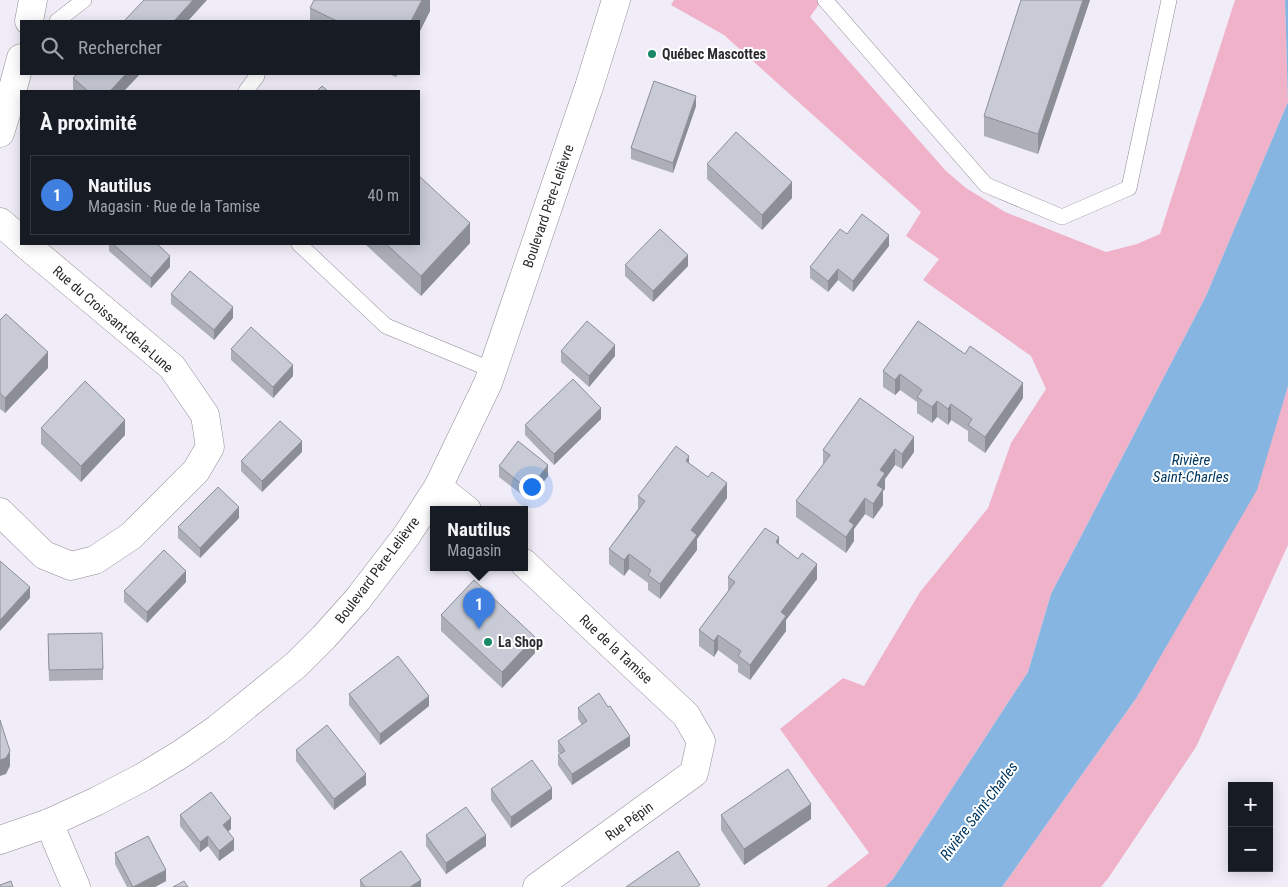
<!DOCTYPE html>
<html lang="fr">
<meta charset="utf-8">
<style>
body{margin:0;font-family:"Roboto Condensed",sans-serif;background:#242831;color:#f1f3f6}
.controls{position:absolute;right:15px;bottom:15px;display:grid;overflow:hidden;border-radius:0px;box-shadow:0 2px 12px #0003}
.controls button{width:45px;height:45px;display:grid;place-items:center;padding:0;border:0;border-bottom:1px solid #363941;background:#171b24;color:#f1f3f6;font:25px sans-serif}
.you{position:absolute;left:531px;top:486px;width:18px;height:18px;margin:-12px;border:4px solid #fff;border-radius:50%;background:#1a73e8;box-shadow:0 0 0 8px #1a73e833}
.badge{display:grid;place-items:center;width:32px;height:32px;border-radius:50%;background:#1a73e8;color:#fff;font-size:16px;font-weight:700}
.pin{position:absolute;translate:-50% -41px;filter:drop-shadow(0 1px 2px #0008)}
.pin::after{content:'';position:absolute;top:26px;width:18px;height:15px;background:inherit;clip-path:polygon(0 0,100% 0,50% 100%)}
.popup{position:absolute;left:430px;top:506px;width:98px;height:65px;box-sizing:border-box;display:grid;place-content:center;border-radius:0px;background:#171b24;filter:drop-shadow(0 1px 4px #0005);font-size:16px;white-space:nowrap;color:#9ea1a6}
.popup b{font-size:19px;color:#f1f3f6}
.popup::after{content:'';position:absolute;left:50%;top:100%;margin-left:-10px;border:10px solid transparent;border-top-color:#171b24}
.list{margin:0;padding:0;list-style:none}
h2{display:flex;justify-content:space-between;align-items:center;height:65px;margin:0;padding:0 20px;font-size:21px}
h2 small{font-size:16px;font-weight:400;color:#9ea1a6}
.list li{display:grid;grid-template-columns:32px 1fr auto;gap:15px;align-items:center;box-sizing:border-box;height:80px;margin:0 10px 10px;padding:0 10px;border:1px solid #363941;border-radius:0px}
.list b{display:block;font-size:19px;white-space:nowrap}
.list p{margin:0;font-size:16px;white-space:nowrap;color:#9ea1a6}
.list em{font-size:16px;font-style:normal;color:#9ea1a6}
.icon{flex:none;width:28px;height:28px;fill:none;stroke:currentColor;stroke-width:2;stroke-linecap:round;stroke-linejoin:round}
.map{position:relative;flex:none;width:1288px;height:887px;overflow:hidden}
.search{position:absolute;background:#171b24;box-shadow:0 2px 12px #0003;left:20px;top:20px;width:400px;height:55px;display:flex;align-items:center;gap:12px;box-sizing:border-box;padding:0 18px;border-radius:0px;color:#9ea1a6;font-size:19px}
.panel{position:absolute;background:#171b24;box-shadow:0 2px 12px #0003;left:20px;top:90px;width:400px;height:155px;border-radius:0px}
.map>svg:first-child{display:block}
.green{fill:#efb2c9}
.water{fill:#87b5e2}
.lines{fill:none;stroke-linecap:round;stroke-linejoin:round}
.lane-casing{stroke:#908c96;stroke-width:16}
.street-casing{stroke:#908c96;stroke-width:29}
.secondary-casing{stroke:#908c96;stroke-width:29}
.lane{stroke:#fff;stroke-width:15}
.street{stroke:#fff;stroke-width:28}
.secondary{stroke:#fff;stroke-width:28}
.wall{fill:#acafb8}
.shaded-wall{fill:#8c8e96}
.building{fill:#c8cbd6;stroke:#8c8e96}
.poi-dot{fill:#188868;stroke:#fff;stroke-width:2}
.labels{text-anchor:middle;stroke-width:4;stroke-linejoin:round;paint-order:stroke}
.poi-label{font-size:14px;font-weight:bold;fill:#2b2a2e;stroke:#fff;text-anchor:start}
.street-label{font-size:14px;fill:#2b2a2e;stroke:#fff}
.water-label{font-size:15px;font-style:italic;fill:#013861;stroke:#fff}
</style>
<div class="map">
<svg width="1288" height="887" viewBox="0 0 1288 887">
<rect width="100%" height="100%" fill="#f1edf8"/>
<!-- green -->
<path class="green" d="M674 0H822L810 17 946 171 966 188 1005 212 1106 252 1137 244 1160 234 1235 0H1285L1288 102 1206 296 1051 594 1028 672 893 879 885 887H826L869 853 780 729 843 678 864 686 920 592 988 508 1011 443 1046 389 1031 356 923 280 939 259 906 236 921 212 724 35 671 5Z
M1288 386V545L1196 747 1109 877 1101 887H1002L1137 697 1256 490Z"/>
<!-- water -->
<path class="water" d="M1285 0H1288V386L1257 490 1137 697 1002 887H885L893 879 1028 672 1051 594 1206 296 1288 102Z"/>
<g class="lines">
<!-- lane casing -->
<g class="lane-casing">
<path id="lane" d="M825 0 986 185 1062 217 1129 188 1169 0
M57 21 84 0
M246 91 257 76
M299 244 386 326 492 370"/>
</g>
<!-- street casing -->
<g class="street-casing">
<path id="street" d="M29 21 33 0
M0 133 6 114 21 58
M0 222 21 240
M438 487 467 510
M0 512 44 555 71 566 95 560 131 536 196 471 210 447 205 415 172 367 25 244
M524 563 686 715 701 741 694 773 537 887
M49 823 76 887"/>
</g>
<!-- secondary casing -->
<g class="secondary-casing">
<path id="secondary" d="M0 840 49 823 97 801 143 777 181 754 217 729 296 665 324 637 358 599 407 535 438 487 488 383 589 87 616 0"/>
</g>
<!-- lane -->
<use href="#lane" class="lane"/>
<!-- street -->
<use href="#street" class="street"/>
<!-- secondary -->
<use href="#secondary" class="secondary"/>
</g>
<!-- wall -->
<path class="wall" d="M430 0V11L419 33V21H310V8Z
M1090 0 1038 154 984 136V116Z
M77 74H140L124 91H73V78Z
M389 74H398L396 77Z
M696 106 673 173 631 159V148Z
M707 164 792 198 762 230 707 179Z
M847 234 889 246 853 292 838 280 828 292 810 278V267Z
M470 243 421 296 365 244H419Z
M109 244H157L170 267 151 288 109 251Z
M625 265 688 266 653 302 625 276Z
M171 294 233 318 214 340 171 304Z
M0 320 48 368 5 413 0 409Z
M231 349 293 376 273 398 231 360Z
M561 351 615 356 589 387 561 362Z
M883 371 1023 398 985 453 968 441V431L951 420 948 425 937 417 932 423 917 413V402L900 390 895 395 883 387Z
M860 398 914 452 902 469 895 465 885 479V489L883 491V505L873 519 865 514 854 529V541L846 553 796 517V501L823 466V450Z
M601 419 554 465 525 435V425Z
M41 428 125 435 81 482 41 444Z
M302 452 262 492 241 471V461Z
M689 463 727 498 697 539V550L660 599 648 590V583L629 569 624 576 609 564V549L638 509V496Z
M499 466 548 476 529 500 499 477Z
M239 518 200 558 178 538V527Z
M779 544 817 579 786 620V631L750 680 738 672V665L718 650 714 657 699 646V630L728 591V577Z
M186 582 147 623 124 602V591Z
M441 615 535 653 502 688 441 631Z
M48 645 103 669V680L49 681Z
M349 694 429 706 380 745 349 705Z
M578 708 630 746 572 785 558 765V755L560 754 558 752V741L582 725 578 719Z
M296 750 366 785 334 810 296 761Z
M491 789 552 799 511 828 491 800Z
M180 815 231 829 228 832 234 850 219 861 208 846 200 852 180 826Z
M721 815 811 819 744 865 721 830Z
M426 835 486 846 446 874 426 846Z
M115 853 166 881 155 887H127L115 864Z
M360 880 421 887H360Z"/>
<!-- shaded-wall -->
<path class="shaded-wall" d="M193 0H207L188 21H174Z
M422 0H430V11L419 33V21H411Z
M1083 0H1090L1038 154V134Z
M126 74H140L124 91H110Z
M696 96V106L673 173V163Z
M792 182V198L762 230V215Z
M470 223V243L421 296V276Z
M889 235V246L853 292V281Z
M688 255V266L653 302V291Z
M170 256V267L151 288V278Z
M838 269V280L828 292V281Z
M233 307V318L214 340V330Z
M615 345V356L589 387V376Z
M48 352V368L5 413V398Z
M293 365V376L273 398V387Z
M900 374V390L895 395V380Z
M1023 383V398L985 453V437Z
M937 401V417L932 423V407Z
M951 404V420L948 425V409Z
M601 408V419L554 465V454Z
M125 420V435L81 482V466Z
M914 437V452L902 469V454Z
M302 441V452L262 492V481Z
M895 449V465L885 479V489L883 491V505L873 519V504L880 470Z
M689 456V472L686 461Z
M548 465V476L529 500V490Z
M727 483V498L697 539V550L660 599V584L691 530Z
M865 498V514L854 529V541L846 553V537L849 521Z
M239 507V518L200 558V548Z
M779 537V553L776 542Z
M629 554V569L624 576V560Z
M817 564V579L786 620V631L750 680V665L781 612Z
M186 571V582L147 623V612Z
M30 587V598L0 631V620Z
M718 635V650L714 657V641Z
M535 637V653L502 688V672Z
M429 696V706L380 745V734Z
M630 736V746L572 785V774Z
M10 751V766L6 774 0 776V760Z
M366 774V785L334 810V799Z
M552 788V799L511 828V817Z
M811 804V819L744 865V849Z
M231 818V829L223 835V825Z
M486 835V846L446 874V863Z
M208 836V846L200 852V842Z
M234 839V850L219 861V851Z
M166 870V881L155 887H134Z
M421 880V887H410Z"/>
<!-- building -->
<path class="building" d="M144 0H193L174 21H124Z
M314 0H422L411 21H337L310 8Z
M1021 0H1083L1038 134 984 116Z
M77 74H126L110 91H88L73 78Z
M654 81 696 96 673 163 631 148Z
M322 86 328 91H317Z
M736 132 792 182 762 215 707 164Z
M419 176 470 223 421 276 386 244H419Z
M862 214 889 235 853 281 838 269 828 281 810 267 840 229 847 234Z
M660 229 688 255 653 291 625 265Z
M113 244H157L170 256 151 278Z
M190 271 233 307 214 330 171 294Z
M6 314 48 352 5 398 0 393V320Z
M587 321 615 345 589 376 561 351Z
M918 321 965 354 970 346 1023 383 985 437 968 425 972 419 951 404 948 409 937 401 932 407 917 397 922 390 900 374 895 380 883 371Z
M251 327 293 365 273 387 231 349Z
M573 379 601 408 554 454 525 425Z
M85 381 125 420 81 466 41 428Z
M860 398 914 437 902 454 895 449 880 470 885 473 877 485 883 489 873 504 865 498 849 521 854 525 846 537 796 501 830 455 823 450Z
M280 421 302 441 262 481 241 461Z
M518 441 548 465 529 490 499 466Z
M676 446 689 456 686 461 708 477 712 472 727 483 691 530 697 535 660 584 648 575 651 570 629 554 624 560 609 549 645 501 638 496Z
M218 487 239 507 200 548 178 527Z
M765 528 779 537 776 542 798 559 802 553 817 564 781 612 786 616 750 665 738 656 741 651 718 635 714 641 699 630 735 582 728 577Z
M164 550 186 571 147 612 124 591Z
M0 561 30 587 0 620Z
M474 580 535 637 502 672 441 615Z
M102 633 103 669 49 670 48 634Z
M398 656 429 696 380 734 349 694Z
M599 693 608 707 610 706 630 736 572 774 558 755 565 751 558 741 587 721 578 708Z
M0 720 10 751 6 758 0 760Z
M327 725 366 774 334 799 296 750Z
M532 760 552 788 511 817 491 789Z
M788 769 811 804 744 849 721 815Z
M211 792 231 818 223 825 234 839 219 851 208 836 200 842 180 815Z
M466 807 486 835 446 863 426 835Z
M148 836 166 870 133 887 115 853Z
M401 851 421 880 410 887H365L360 880Z
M678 851 700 885 697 887H626Z
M11 881 13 887H0V885Z
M184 881 188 887H173Z"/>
<!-- markers -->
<g class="poi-dot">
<circle cx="652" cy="54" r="5"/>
<circle cx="488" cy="642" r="5"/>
</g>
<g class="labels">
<!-- poi labels -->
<g class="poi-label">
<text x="662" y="59">Québec Mascottes</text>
<text x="498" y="647">La Shop</text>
</g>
<!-- street labels -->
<g class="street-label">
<text transform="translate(548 206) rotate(-71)" y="5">Boulevard Père-Lelièvre</text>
<text transform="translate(113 319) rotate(41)" y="5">Rue du Croissant-de-la-Lune</text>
<text transform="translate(377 570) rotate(-53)" y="5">Boulevard Père-Lelièvre</text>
<text transform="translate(616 649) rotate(43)" y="5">Rue de la Tamise</text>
<text transform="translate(629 821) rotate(-36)" y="5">Rue Pépin</text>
</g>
<!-- water labels -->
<g class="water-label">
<text x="1191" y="465">Rivière<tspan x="1191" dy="17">Saint-Charles</tspan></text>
<text transform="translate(979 811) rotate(-53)" y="5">Rivière Saint-Charles</text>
</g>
</g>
</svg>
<div class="controls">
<button>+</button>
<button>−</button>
</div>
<div class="you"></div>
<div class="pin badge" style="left:479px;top:629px;background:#3f7fe0">1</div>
<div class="popup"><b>Nautilus</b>Magasin</div>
<div class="search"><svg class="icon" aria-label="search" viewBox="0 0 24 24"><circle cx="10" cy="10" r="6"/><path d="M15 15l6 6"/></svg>Rechercher</div>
<section class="panel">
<h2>À proximité<small></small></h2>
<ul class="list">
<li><span class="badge" style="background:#3f7fe0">1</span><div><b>Nautilus</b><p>Magasin · Rue de la Tamise</p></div><em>40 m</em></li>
</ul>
</section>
</div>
